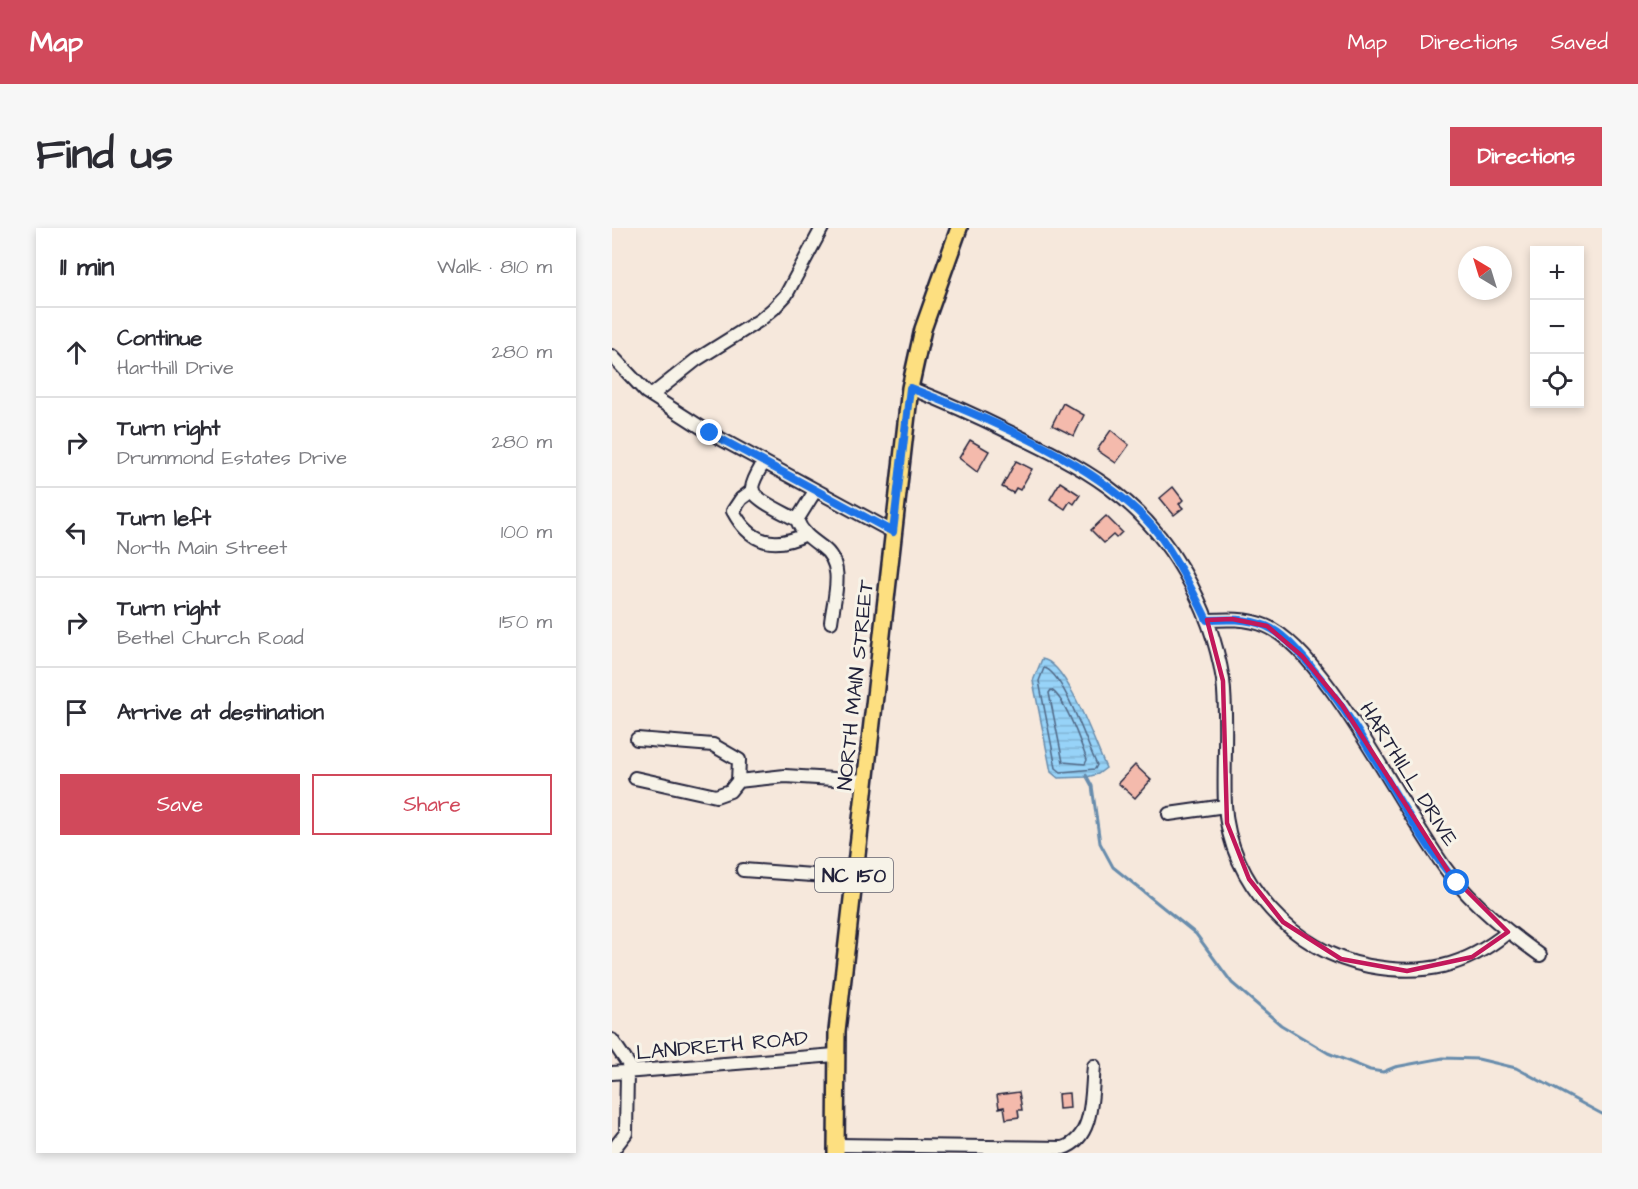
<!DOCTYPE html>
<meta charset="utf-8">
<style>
body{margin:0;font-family:"Architects Daughter",sans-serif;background:#f7f7f7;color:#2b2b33}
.controls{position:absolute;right:18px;top:18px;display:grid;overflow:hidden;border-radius:0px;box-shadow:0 3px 9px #0003}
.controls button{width:54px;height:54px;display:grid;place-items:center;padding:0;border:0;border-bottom:2px solid #e1e1e2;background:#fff;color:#2b2b33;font:30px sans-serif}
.compass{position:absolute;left:846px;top:18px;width:54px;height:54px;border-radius:50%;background:#fff;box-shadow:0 3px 9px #0003;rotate:322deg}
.stop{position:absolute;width:18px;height:18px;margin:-14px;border:4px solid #1a73e8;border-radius:50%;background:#fff}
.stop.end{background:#1a73e8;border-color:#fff;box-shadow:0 2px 6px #0008}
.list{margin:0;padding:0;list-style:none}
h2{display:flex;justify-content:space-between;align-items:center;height:78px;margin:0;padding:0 24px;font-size:26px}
h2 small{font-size:20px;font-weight:400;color:#7c7c81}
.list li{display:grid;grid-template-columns:39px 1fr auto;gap:18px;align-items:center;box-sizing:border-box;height:90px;padding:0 24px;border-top:2px solid #e1e1e2}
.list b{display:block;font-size:22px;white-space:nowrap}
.list p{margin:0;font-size:20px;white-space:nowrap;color:#7c7c81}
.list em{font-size:20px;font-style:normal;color:#7c7c81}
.actions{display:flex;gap:12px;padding:18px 24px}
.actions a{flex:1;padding:14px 0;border:2px solid #d1495b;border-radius:0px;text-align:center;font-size:21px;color:#d1495b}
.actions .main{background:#d1495b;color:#fff}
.icon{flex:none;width:33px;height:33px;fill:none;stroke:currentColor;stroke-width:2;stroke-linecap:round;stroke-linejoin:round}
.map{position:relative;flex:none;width:990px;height:925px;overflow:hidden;border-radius:0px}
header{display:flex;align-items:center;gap:36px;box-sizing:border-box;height:84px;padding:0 30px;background:#d1495b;color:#fff}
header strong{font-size:28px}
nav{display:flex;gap:33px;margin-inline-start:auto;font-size:21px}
.intro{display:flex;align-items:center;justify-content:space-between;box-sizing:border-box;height:144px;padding:0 36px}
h1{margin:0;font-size:42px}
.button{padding:15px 27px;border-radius:0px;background:#d1495b;color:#fff;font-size:21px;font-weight:700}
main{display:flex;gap:36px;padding:0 36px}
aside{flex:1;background:#fff;border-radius:0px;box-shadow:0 3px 9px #0003}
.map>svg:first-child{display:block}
.water{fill:url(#water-rules);stroke:#688cac;stroke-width:1.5}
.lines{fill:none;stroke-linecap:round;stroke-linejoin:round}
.shore{stroke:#516987;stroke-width:1.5}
.stream{stroke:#688cac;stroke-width:3}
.building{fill:#f4baac;stroke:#22223b;stroke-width:1.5}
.minor-casing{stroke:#22223b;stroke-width:16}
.major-casing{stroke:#22223b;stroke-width:20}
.minor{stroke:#f7f3e8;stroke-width:12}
.major{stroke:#fddf80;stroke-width:15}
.route{stroke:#1a73e8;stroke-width:8}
.marked{fill:none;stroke:#c2185b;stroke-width:4.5;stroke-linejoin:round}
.labels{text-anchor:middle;stroke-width:6;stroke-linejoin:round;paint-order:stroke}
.shield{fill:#f7f3e8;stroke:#62616f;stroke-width:1.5}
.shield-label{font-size:20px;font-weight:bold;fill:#22223b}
.street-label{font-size:21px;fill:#22223b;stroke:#f7f3e8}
</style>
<header>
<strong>Map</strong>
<nav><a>Map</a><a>Directions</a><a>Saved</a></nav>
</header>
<div class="intro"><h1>Find us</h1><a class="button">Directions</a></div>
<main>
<aside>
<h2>11 min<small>Walk · 810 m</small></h2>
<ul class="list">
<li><svg class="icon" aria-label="ahead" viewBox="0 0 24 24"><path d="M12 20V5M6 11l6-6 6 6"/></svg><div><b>Continue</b><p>Harthill Drive</p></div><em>280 m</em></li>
<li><svg class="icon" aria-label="right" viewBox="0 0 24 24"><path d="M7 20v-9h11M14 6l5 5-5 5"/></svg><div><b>Turn right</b><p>Drummond Estates Drive</p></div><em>280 m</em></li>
<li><svg class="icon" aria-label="left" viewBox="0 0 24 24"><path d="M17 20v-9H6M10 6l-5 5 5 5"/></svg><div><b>Turn left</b><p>North Main Street</p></div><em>100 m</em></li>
<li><svg class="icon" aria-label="right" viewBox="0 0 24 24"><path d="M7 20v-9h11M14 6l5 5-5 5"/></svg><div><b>Turn right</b><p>Bethel Church Road</p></div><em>150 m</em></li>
<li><svg class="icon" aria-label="arrive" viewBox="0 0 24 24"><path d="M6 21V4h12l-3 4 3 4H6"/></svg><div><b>Arrive at destination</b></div></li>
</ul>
<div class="actions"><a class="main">Save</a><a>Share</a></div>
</aside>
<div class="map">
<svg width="990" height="925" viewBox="0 0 990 925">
<defs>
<pattern id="water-rules" width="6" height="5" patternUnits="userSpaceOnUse" patternTransform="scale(1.5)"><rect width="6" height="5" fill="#97d3f8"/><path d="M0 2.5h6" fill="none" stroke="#82b5d6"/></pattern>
</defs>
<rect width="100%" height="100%" fill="#f6e8dc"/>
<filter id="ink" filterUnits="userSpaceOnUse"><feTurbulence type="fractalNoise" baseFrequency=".0167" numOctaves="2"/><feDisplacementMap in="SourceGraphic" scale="12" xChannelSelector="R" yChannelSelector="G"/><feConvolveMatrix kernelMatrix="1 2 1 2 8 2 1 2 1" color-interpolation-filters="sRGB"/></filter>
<g filter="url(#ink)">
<!-- water -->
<path class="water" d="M430 431C455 434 484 518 494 540L486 546 475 549 446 550 439 544 421 453Z"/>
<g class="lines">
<!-- shore -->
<path class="shore" d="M432 440C451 443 476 519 485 537L483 541 449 544 444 540 427 453Z
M439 462C453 469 469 516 475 532L473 536 451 534 437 465Z"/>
<!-- stream -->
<path class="stream" d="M474 547 480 558 488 615 501 639 584 706 620 755 669 797 716 825 758 842 771 844 783 839 831 830 866 831 904 840 990 886"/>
</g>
<!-- building -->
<path class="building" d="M451 175 472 187 462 208 440 197Z
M499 202 517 217 504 235 485 222Z
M358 212 377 223 365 244 347 230Z
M404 233 420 241 408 262 404 260 401 265 390 259Z
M448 254 468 267 462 276 458 273 453 281 438 271Z
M561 259 571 272 567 276 571 280 562 287 548 270Z
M494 288 510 304 504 310 501 307 492 315 479 302Z
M523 537 539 552 523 570 506 555Z
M407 864 410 882H406L407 889 394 891 392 879 387 880 385 867Z
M457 865 458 880 447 881 446 866Z"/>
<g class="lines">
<!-- minor casing -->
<g class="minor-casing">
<path id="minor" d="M0 128 34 164 98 205 281 304
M298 160C331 173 363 187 395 203 471 239 528 268 572 344 591 377 605 415 611 452 616 494 611 536 613 577 617 654 683 725 757 738 812 748 853 739 896 704
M40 167 84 132 148 92 161 81 174 67 210 0
M152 234C148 241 141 251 140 260 140 271 175 286 185 292L203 263
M141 262 129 271 121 283C138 315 162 322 194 306
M185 292C190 305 199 311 210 319 234 336 222 369 219 394
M595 392C615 391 635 390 654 398 714 423 793 588 837 645 863 678 895 703 928 727
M25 511 101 517 127 532 126 553 173 548 254 553
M23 550 104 568 118 563 126 553
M557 586 613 578
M131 642 242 650
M0 812 21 843
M0 845 223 827
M224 917 451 920C483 910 479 865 482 838
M0 923 14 905 15 844"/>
</g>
<!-- major casing -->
<g class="major-casing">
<path id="major" d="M224 925 225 803 298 160 311 101 347 0"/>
</g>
<!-- minor -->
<use href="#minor" class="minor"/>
<!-- major -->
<use href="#major" class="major"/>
</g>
</g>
<g class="lines" filter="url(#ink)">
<!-- route -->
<path class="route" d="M98 205 281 304 298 160C378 191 496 239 548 308 567 335 581 363 595 392 615 391 635 390 654 398 673 406 688 426 701 441 757 507 789 590 845 655"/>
</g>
<!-- marked area -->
<path class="marked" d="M620 391 655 398 690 428 730 477 838 646 896 704 860 729 795 743 729 731 671 694 637 651 615 595 611 453 595 392Z"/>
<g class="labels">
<!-- shield labels -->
<rect class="shield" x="203" y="630" width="78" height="34" rx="4.5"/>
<g class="shield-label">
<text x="242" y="654">NC 150</text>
</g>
<!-- street labels -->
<g class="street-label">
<text transform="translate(243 457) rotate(-84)" y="7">NORTH MAIN STREET</text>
<text transform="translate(797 546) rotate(58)" y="7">HARTHILL DRIVE</text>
<text transform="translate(110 817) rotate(-5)" y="7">LANDRETH ROAD</text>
</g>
</g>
</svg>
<div class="controls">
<button>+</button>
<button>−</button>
<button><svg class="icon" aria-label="locate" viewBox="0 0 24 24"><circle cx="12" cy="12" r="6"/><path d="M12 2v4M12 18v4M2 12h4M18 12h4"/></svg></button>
</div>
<svg class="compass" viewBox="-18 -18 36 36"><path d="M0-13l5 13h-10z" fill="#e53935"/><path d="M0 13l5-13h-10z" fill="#7c7c81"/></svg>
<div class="stop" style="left:845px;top:655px"></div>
<div class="stop end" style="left:98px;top:205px"></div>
</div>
</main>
